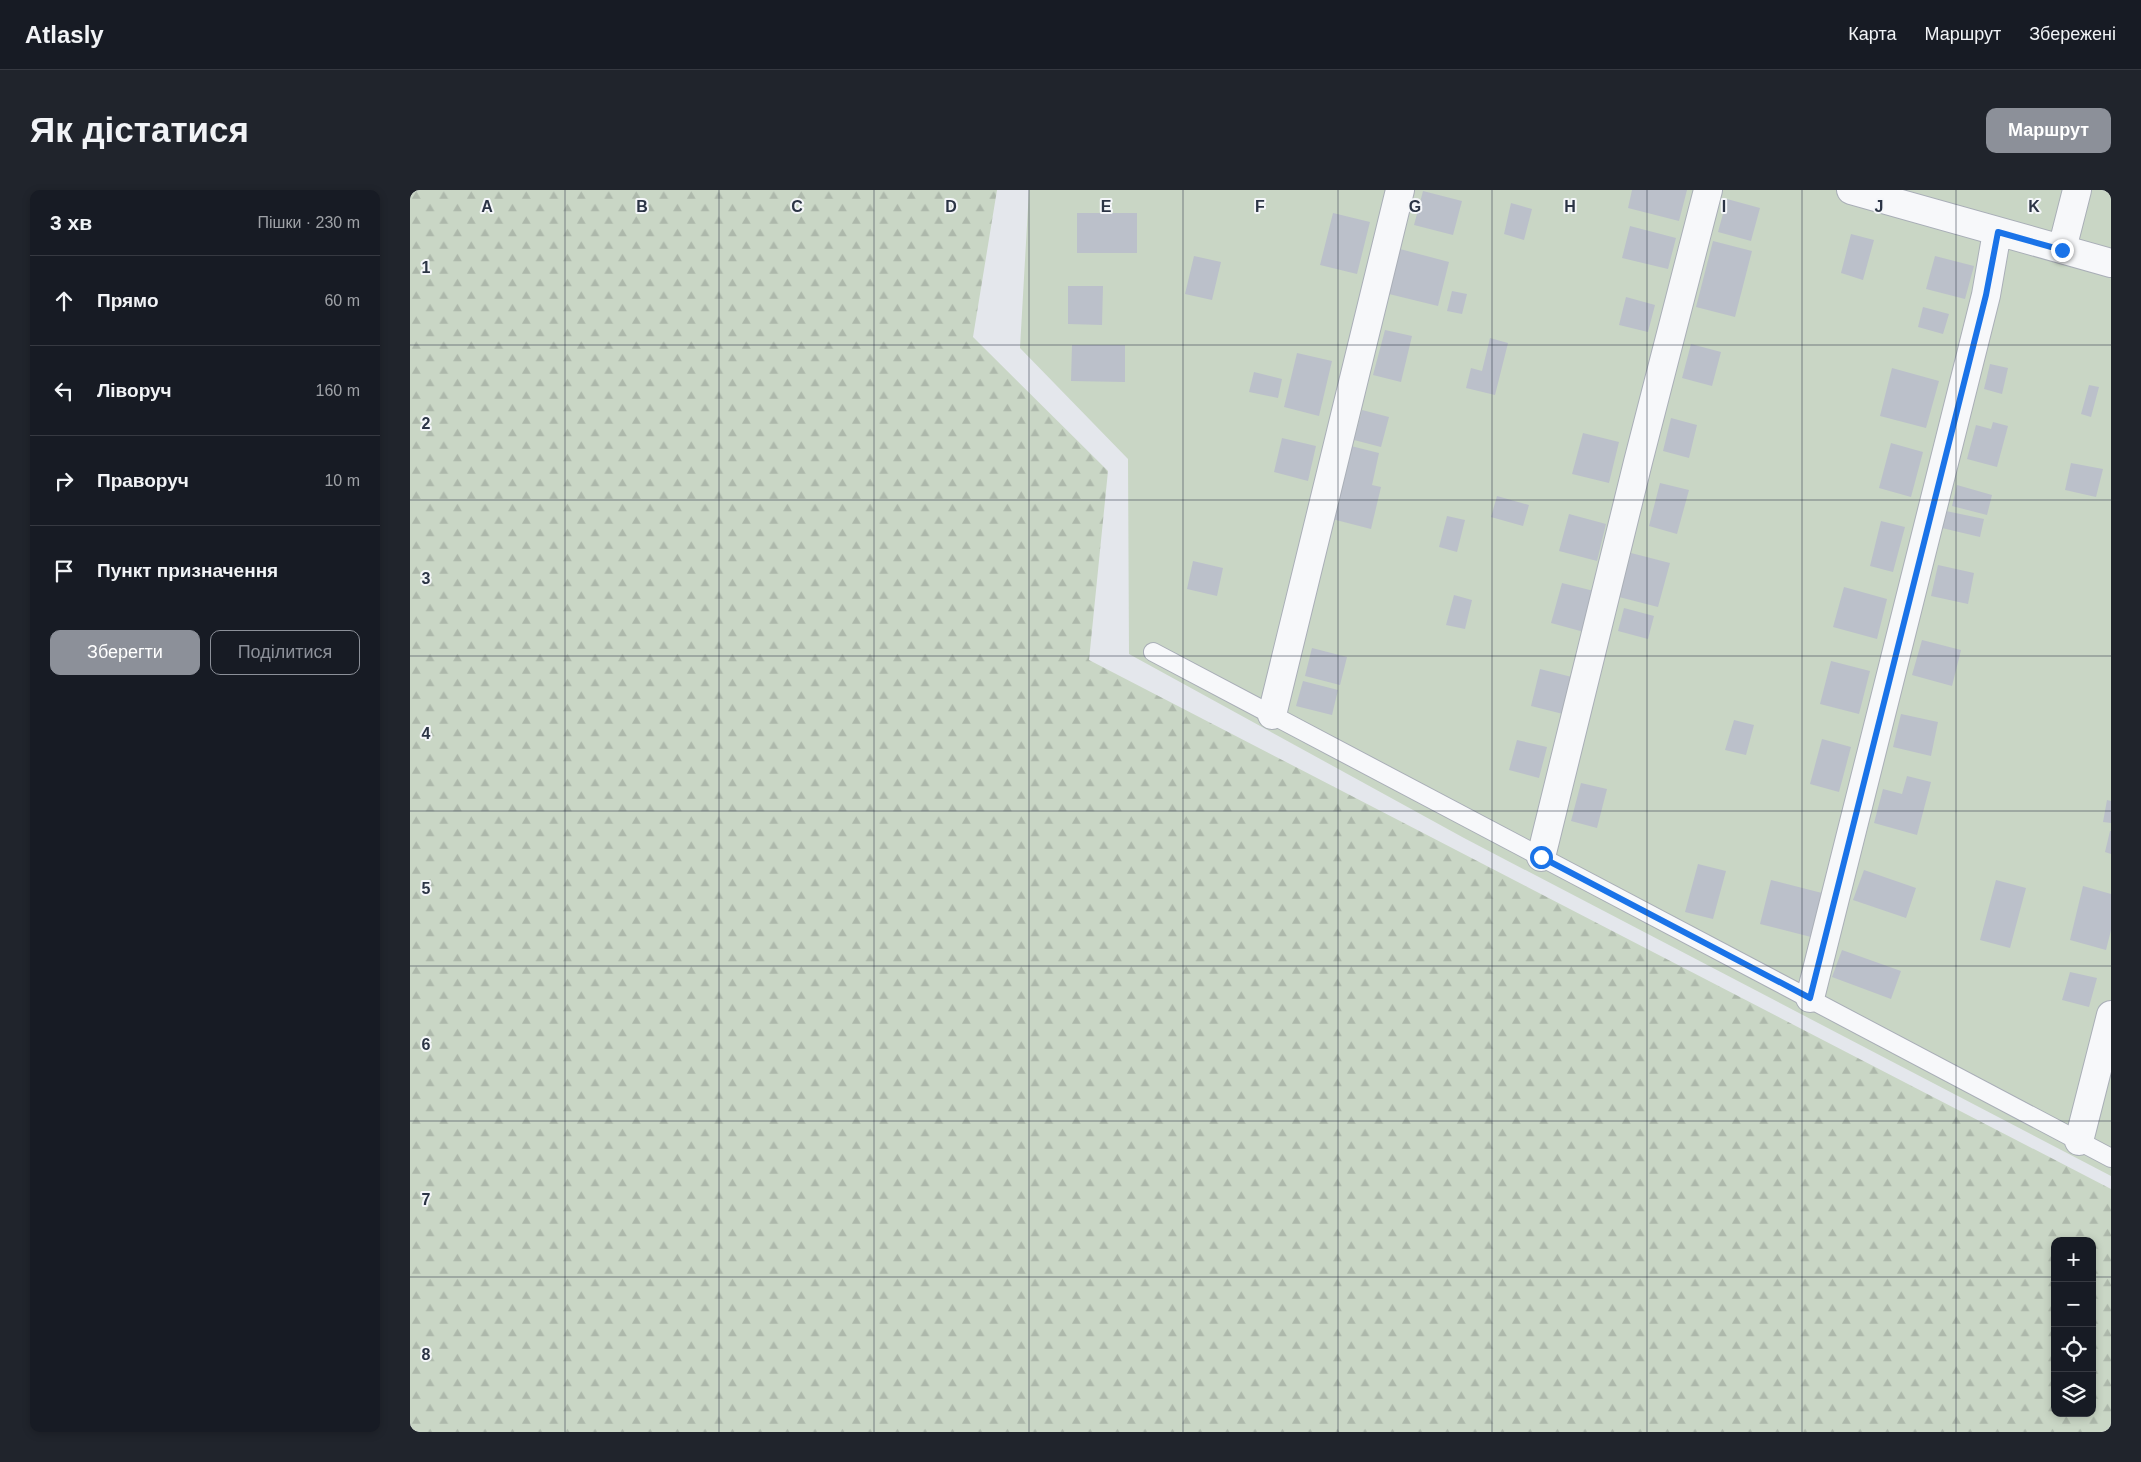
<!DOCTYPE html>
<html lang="uk">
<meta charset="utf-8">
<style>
body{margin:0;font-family:Helvetica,sans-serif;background:#20242c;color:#f1f3f6}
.controls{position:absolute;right:15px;bottom:15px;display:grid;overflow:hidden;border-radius:10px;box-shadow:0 2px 8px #0003}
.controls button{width:45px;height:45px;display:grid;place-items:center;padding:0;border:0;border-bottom:1px solid #363941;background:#171b24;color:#f1f3f6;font:25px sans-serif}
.stop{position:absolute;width:15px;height:15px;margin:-11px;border:4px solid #1a73e8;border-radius:50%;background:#fff}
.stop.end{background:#1a73e8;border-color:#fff;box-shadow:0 1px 5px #0008}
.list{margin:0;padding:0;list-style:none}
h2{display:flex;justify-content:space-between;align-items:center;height:65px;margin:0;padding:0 20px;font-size:21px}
h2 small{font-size:16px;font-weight:400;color:#9ea1a6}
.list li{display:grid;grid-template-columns:32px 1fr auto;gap:15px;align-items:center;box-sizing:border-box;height:90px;padding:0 20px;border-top:1px solid #363941}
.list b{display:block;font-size:19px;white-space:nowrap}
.list em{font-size:16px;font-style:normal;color:#9ea1a6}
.actions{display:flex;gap:10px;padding:15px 20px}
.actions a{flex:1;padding:11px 0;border:1px solid #8c9099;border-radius:10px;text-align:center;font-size:18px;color:#8c9099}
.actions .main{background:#8c9099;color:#fff}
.icon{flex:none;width:28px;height:28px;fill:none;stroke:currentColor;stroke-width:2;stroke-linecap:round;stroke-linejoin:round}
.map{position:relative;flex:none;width:1701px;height:1242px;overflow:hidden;border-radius:10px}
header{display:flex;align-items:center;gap:30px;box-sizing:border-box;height:70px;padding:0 25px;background:#171b24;border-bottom:1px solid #363941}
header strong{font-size:24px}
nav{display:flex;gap:28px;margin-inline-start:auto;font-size:18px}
.intro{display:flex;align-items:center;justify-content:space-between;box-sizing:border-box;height:120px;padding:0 30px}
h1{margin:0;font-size:35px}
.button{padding:12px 22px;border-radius:10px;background:#8c9099;color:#fff;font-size:18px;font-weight:700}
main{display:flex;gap:30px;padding:0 30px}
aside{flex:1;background:#171b24;border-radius:10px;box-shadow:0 2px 8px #0003}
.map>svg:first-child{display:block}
.forest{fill:url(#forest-firs);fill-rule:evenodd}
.garden{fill:#c9d6c5}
.building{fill:#bbc0ca}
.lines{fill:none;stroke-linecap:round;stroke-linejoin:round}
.lane-casing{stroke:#a9aeb7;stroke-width:20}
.street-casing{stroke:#a9aeb7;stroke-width:30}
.lane{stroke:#f7f8fa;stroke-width:18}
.street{stroke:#f7f8fa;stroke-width:28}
.route{stroke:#1a73e8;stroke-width:6}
.grid{fill:none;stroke:#2b3445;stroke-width:1;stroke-opacity:0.55}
.grid-label{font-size:16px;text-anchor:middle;font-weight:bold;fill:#2b3445;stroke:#f4f6f9;stroke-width:4;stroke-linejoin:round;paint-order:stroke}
</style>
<header>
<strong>Atlasly</strong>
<nav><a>Карта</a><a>Маршрут</a><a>Збережені</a></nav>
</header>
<div class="intro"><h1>Як дістатися</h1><a class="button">Маршрут</a></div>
<main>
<aside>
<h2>3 хв<small>Пішки · 230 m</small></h2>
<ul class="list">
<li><svg class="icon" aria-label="ahead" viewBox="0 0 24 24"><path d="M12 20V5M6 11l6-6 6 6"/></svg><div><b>Прямо</b></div><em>60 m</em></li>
<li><svg class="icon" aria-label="left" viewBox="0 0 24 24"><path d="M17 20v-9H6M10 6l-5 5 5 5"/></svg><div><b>Ліворуч</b></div><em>160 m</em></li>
<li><svg class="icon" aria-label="right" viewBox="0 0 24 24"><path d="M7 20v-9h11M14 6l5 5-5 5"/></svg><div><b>Праворуч</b></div><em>10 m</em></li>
<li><svg class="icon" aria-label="arrive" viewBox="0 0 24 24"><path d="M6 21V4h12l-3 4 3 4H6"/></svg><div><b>Пункт призначення</b></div></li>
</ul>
<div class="actions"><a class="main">Зберегти</a><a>Поділитися</a></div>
</aside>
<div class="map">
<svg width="1701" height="1242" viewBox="0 0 1701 1242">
<defs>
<pattern id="forest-firs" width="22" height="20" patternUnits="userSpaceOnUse" patternTransform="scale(1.25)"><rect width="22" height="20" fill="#c9d6c5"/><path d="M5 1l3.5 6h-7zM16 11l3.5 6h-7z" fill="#adb8ab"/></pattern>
</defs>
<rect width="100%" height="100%" fill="#e4e7ec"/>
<!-- forest -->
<path class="forest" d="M0 0H587L563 147 698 281 679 470 1701 999V1242H0ZM1645 1051H1682V1223H1645Z"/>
<!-- garden -->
<path class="garden" d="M619 0H1701V986L1054 648 719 464 718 269 610 158Z"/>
<!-- building -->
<path class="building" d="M1222 0H1277L1269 31 1218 18Z
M1013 1 1052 11 1043 45 1004 35Z
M1317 9 1350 18 1341 51 1308 42Z
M1101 13 1122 19 1114 50 1094 44Z
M667 23H727V63H667Z
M923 23 960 32 947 84 910 75Z
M1220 36 1266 48 1258 79 1212 68Z
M1441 44 1464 50 1453 90 1431 83Z
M1303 51 1342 61 1325 127 1286 117Z
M990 59 1039 72 1028 116 979 104Z
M784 66 811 72 802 110 775 104Z
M1525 66 1564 76 1555 109 1516 99Z
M658 96H693L692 135 658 134Z
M1042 101 1057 104 1052 124 1037 121Z
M1216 107 1245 115 1238 142 1209 135Z
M1513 117 1539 124 1533 144 1508 137Z
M975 140 1002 146 991 192 963 185Z
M1080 148 1098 153 1085 205 1056 198 1061 178 1072 181Z
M1281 154 1311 162 1302 196 1272 188Z
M662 155H715V192L661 191Z
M887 163 922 171 909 226 874 217Z
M1580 174 1598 178 1592 204 1574 199Z
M1482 178 1529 191 1516 238 1470 226Z
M844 182 872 189 868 208 839 202Z
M1679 195 1689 197 1681 227 1671 224Z
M952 220 979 227 971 257 944 250Z
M1261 228 1287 235 1279 268 1253 261Z
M1583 232 1598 236 1587 277 1557 269 1566 235 1581 239Z
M1173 243 1209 252 1199 293 1162 284Z
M872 248 906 256 898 291 864 282Z
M1481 253 1513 262 1501 307 1469 298Z
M941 256 969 263 962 295 971 297 961 339 922 329Z
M1661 273 1693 279 1686 307 1655 300Z
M1250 293 1279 300 1267 344 1239 336Z
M1547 295 1582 305 1577 325 1542 316Z
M1087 306 1119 315 1113 336 1081 327Z
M1536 321 1574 329 1570 347 1532 338Z
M1159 324 1196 334 1187 371 1149 361Z
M1037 326 1055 330 1047 362 1029 357Z
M1471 331 1495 337 1483 382 1460 376Z
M1221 363 1260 373 1248 417 1209 407Z
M783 371 813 378 807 406 777 399Z
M1528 375 1564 383 1558 414 1521 406Z
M1152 393 1184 401 1174 442 1141 433Z
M1434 397 1477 409 1467 449 1423 437Z
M1044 405 1062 410 1055 439 1036 435Z
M1214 418 1244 426 1238 449 1208 441Z
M1512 450 1551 460 1542 496 1502 485Z
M902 458 937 467 930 495 895 486Z
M1421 471 1460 481 1449 524 1410 514Z
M1130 479 1162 487 1153 524 1121 516Z
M893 491 928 500 922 525 886 516Z
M1491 524 1528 532 1521 566 1483 557Z
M1324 530 1344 535 1336 565 1315 560Z
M1412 549 1441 557 1429 602 1400 594Z
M1107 550 1137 557 1129 588 1099 580Z
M1497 586 1521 592 1507 645 1464 633 1473 599 1492 604Z
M1171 593 1197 599 1187 638 1161 631Z
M1697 610 1701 611V633L1693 632Z
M1700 641H1701V664L1695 662Z
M1288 674 1316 681 1303 729 1275 722Z
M1454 680 1506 698 1496 728 1443 710Z
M1361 690 1412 703 1401 747 1350 734Z
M1586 690 1616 698 1600 758 1570 750Z
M1673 696 1701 704V740L1696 760 1660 750Z
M1432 760 1491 781 1481 809 1422 787Z
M1660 782 1687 788 1679 817 1652 810Z"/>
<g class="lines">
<!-- lane casing -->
<g class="lane-casing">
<path id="lane" d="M743 462 1701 968"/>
</g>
<!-- street casing -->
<g class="street-casing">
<path id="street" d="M1441 0 1701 73
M1652 59 1667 0
M862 525 990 0
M1131 667 1228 272 1298 0
M1400 808 1576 105 1587 42
M1669 951 1701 825"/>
</g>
<!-- lane -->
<use href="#lane" class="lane"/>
<!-- street -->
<use href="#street" class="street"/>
</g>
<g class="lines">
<!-- route -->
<path class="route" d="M1131 667 1400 808 1576 105 1588 42 1652 60"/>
</g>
<!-- grid -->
<path class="grid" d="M155 0V1242M309 0V1242M464 0V1242M619 0V1242M773 0V1242M928 0V1242M1082 0V1242M1237 0V1242M1392 0V1242M1546 0V1242M0 155H1701M0 310H1701M0 466H1701M0 621H1701M0 776H1701M0 931H1701M0 1087H1645M1682 1087H1701"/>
<g class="grid-label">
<text x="77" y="22">A</text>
<text x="232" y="22">B</text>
<text x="387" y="22">C</text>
<text x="541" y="22">D</text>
<text x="696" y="22">E</text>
<text x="850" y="22">F</text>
<text x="1005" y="22">G</text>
<text x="1160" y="22">H</text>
<text x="1314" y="22">I</text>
<text x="1469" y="22">J</text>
<text x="1624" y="22">K</text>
<text x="16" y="83">1</text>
<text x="16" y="239">2</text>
<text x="16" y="394">3</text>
<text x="16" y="549">4</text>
<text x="16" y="704">5</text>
<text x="16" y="860">6</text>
<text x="16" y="1015">7</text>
<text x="16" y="1170">8</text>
</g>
</svg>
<div class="controls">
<button>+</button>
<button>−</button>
<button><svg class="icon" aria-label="locate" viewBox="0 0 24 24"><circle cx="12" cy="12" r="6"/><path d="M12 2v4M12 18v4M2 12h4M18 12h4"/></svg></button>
<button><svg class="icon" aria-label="layers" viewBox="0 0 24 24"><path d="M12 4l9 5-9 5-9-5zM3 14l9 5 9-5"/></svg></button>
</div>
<div class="stop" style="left:1131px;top:667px"></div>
<div class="stop end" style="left:1652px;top:60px"></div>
</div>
</main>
